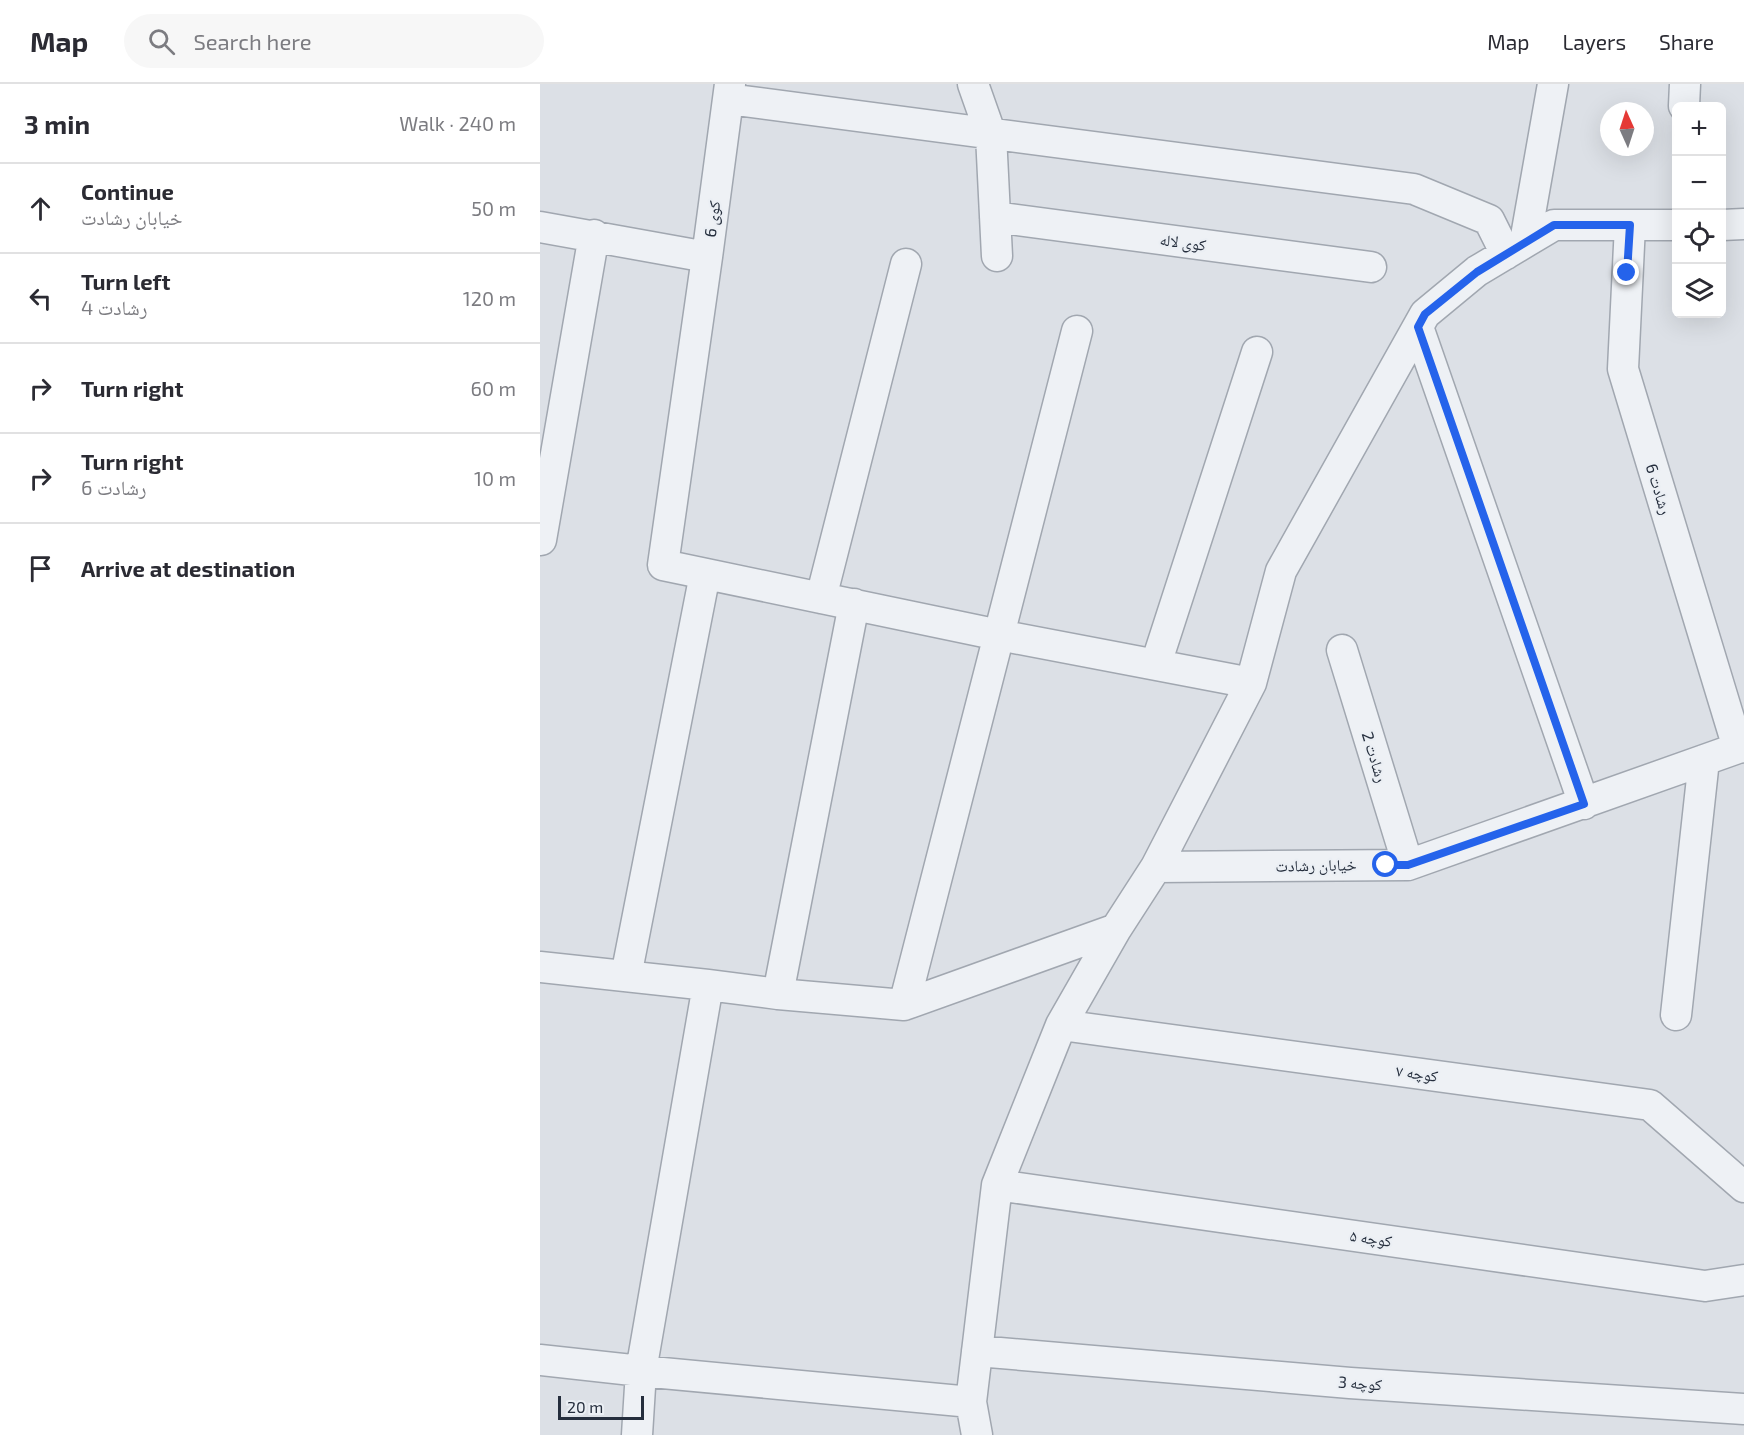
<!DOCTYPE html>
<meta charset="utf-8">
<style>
body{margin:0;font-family:"Exo 2","Noto Naskh Arabic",sans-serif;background:#f7f7f7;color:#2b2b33}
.controls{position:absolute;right:18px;top:18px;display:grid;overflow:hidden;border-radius:9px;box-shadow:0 6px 24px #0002}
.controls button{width:54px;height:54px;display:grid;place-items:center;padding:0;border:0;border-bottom:2px solid #e1e1e2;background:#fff;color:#2b2b33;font:30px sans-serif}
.compass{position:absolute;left:1060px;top:18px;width:54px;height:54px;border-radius:50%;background:#fff;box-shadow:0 6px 24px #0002;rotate:357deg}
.scale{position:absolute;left:18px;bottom:15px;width:86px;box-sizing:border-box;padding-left:6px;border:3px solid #252e3d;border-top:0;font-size:16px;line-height:21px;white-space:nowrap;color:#252e3d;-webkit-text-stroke:4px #ebeff4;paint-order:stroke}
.stop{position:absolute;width:18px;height:18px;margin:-14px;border:4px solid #2563eb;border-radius:50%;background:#fff}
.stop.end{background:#2563eb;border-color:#fff;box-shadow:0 2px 6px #0008}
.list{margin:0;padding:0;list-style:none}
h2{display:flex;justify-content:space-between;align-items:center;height:78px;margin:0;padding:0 24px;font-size:26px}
h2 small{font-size:20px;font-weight:400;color:#7c7c81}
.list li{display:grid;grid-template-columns:39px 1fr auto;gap:18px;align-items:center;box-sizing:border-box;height:90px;padding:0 24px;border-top:2px solid #e1e1e2}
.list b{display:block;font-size:22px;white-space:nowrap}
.list p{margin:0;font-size:20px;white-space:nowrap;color:#7c7c81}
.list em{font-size:20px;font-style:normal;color:#7c7c81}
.icon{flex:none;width:33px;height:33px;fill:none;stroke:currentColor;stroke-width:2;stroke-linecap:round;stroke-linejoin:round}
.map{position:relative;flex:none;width:1204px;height:1351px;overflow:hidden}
header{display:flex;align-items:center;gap:36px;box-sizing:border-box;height:84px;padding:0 30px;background:#fff;border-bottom:2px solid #e1e1e2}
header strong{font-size:28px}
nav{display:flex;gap:33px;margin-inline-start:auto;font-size:21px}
.search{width:420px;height:54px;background:#f7f7f7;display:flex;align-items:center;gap:15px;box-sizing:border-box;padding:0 21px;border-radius:33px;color:#7c7c81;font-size:22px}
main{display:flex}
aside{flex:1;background:#fff}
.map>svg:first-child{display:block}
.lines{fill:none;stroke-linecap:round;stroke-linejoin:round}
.street-casing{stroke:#a1a7b0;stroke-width:33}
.street{stroke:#eef1f5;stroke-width:30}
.route{stroke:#2563eb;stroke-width:8}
.labels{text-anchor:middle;stroke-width:4.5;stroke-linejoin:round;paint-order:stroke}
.street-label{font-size:16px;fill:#252e3d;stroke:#ebeff4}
</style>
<header>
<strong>Map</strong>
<div class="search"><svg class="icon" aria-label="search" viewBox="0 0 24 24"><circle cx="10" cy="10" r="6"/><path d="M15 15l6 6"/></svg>Search here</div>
<nav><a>Map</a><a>Layers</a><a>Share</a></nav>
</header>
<main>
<aside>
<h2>3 min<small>Walk · 240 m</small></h2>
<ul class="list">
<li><svg class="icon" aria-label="ahead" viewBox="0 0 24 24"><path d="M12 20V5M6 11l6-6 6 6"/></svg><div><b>Continue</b><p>خیابان رشادت</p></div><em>50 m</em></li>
<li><svg class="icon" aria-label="left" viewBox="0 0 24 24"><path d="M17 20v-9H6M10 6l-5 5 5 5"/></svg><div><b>Turn left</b><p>رشادت 4</p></div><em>120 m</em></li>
<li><svg class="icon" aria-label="right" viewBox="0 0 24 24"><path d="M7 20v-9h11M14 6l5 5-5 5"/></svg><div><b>Turn right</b></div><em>60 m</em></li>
<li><svg class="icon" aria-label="right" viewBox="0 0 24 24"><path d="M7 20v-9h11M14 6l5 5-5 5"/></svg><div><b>Turn right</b><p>رشادت 6</p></div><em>10 m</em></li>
<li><svg class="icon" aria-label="arrive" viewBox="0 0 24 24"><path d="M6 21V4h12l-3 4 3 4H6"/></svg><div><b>Arrive at destination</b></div></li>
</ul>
</aside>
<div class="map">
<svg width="1204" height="1351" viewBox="0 0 1204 1351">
<rect width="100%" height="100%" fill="#dce0e6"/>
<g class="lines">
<!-- street casing -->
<g class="street-casing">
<path id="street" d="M433 0 451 51 457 172
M188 15 874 105 949 136 966 170
M1144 22 1145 0
M455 133 831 183
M1090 141 1083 285 1198 664
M1182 141 1204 140
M0 143 167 173 190 0
M985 158 1013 0
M167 173 123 481 459 551 711 599
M878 243 1044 720
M1 456 54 151
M281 514 366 180
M802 566 868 781
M616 580 717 268
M616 783 868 781 1198 664 1204 663
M0 883 168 901 238 910 364 921 576 845 616 783 711 599 741 487 885 230 937 187 1014 141H1136
M86 892 165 490
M238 910 314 520
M364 921 537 247
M1136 931 1164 676
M521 941 1110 1021 1204 1103
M457 1101 1165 1202 1204 1196
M437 1267 810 1299 1204 1325
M0 1276 101 1287 431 1318
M97 1351 101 1287 168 901
M437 1351 431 1318 457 1101 521 941 576 845"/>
</g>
<!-- street -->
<use href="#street" class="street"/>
</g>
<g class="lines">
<!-- route -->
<path class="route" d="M846 781H868L1044 720 878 243 885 230 937 188 1014 141H1090L1087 189"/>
</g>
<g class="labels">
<!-- street labels -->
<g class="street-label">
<text transform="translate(172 135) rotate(-82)" y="6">کوی 6</text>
<text transform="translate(643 158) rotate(7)" y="6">کوی لاله</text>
<text transform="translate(1119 405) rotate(73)" y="6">رشادت 6</text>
<text transform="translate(835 673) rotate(73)" y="6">رشادت 2</text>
<text transform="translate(776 781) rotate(-1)" y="6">خیابان رشادت</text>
<text transform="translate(877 989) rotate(8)" y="6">کوچه ۷</text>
<text transform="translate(831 1154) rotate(8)" y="6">کوچه ۵</text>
<text transform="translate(820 1299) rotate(4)" y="6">کوچه 3</text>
</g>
</g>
</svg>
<div class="controls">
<button>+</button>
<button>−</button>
<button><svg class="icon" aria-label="locate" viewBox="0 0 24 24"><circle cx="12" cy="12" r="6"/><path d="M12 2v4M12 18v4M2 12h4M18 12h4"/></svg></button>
<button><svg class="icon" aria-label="layers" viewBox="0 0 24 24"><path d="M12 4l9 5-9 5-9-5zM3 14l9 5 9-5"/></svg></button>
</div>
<svg class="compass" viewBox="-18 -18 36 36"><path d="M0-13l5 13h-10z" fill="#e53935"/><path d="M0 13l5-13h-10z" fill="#7c7c81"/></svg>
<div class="scale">20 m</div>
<div class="stop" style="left:846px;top:781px"></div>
<div class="stop end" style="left:1087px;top:189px"></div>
</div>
</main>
